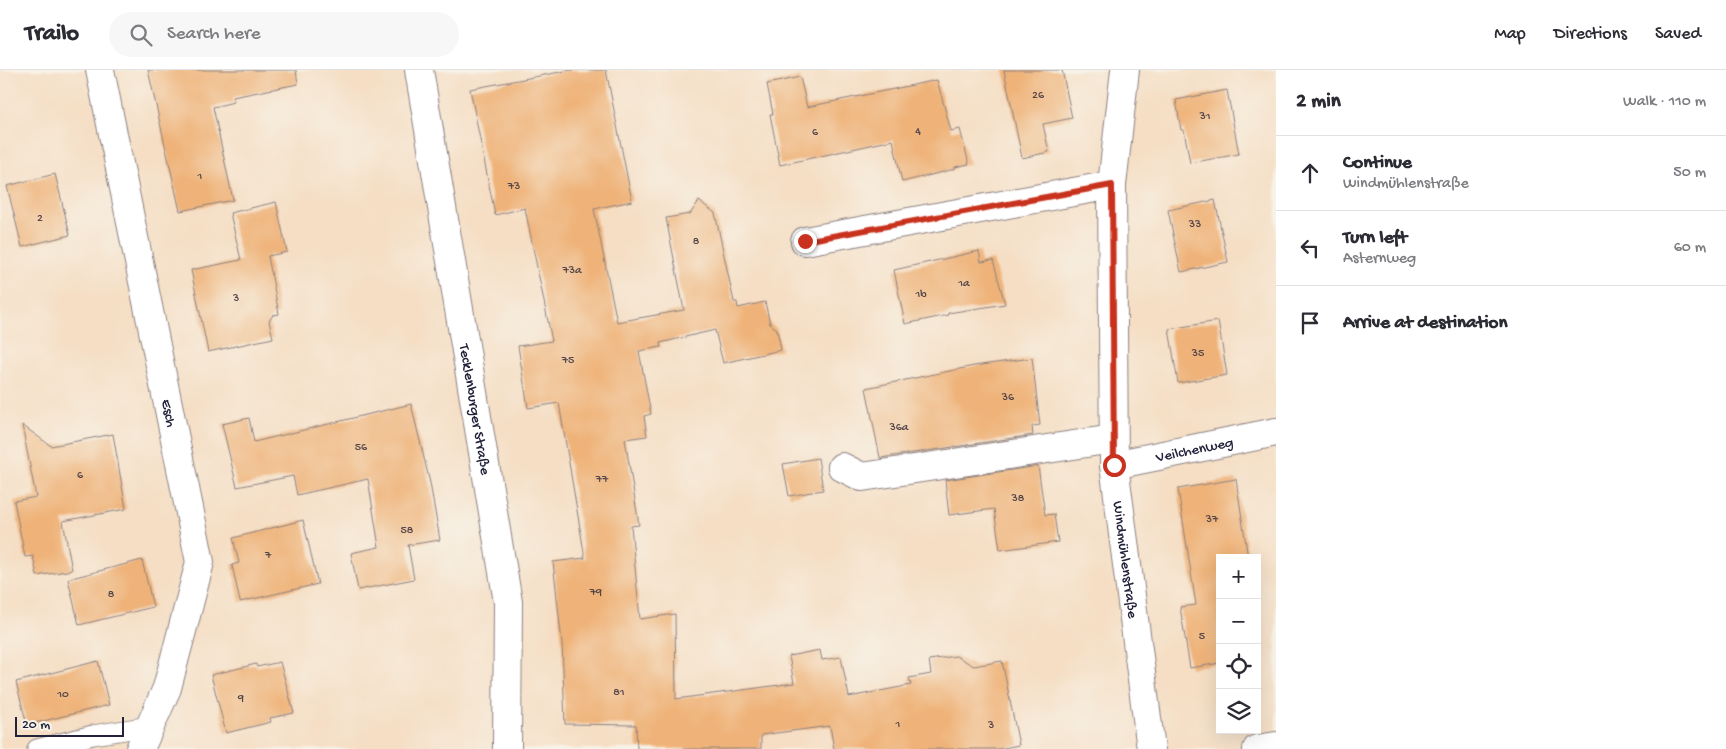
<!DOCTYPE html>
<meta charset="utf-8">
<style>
body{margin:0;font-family:"Gochi Hand",sans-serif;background:#f7f7f7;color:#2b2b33}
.controls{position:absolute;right:15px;bottom:15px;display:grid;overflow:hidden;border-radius:0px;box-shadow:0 5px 20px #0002}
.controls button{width:45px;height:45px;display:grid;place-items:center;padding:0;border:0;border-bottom:1px solid #e1e1e2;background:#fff;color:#2b2b33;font:25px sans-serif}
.scale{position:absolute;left:15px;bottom:12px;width:109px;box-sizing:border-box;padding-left:5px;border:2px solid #22223b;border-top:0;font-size:14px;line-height:18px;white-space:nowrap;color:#22223b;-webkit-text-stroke:4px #f7f3e8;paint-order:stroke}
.stop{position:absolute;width:15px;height:15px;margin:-11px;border:4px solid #c8321e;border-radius:50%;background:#fff}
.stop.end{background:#c8321e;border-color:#fff;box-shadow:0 1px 5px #0008}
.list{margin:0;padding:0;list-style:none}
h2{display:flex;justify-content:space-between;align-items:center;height:65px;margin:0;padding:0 20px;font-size:21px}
h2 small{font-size:16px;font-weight:400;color:#7c7c81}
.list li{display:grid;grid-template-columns:32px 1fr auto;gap:15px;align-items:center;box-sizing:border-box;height:75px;padding:0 20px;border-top:1px solid #e1e1e2}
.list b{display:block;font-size:19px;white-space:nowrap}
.list p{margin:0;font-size:16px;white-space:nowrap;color:#7c7c81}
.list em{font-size:16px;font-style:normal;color:#7c7c81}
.icon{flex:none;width:28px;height:28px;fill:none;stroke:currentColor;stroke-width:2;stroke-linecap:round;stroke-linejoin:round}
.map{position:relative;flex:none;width:1276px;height:679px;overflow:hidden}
header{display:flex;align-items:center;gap:30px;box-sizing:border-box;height:70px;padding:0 25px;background:#fff;border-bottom:1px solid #e1e1e2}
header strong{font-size:24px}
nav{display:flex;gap:28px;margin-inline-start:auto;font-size:18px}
.search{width:350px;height:45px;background:#f7f7f7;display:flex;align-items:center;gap:12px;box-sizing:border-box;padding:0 18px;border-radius:28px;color:#7c7c81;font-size:19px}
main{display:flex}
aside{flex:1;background:#fff}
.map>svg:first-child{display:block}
.building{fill:#efb379}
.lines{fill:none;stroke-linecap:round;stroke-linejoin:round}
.service-casing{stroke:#8c8080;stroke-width:21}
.minor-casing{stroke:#8c8080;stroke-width:30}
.tertiary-casing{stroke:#8c8080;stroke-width:30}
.service{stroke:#fff;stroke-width:19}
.minor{stroke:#fff;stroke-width:28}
.tertiary{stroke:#fff;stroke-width:28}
.route{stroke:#c8321e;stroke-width:6}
.labels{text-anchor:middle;stroke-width:4.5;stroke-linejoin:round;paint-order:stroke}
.number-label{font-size:12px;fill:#55464a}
.street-label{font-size:15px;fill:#22223b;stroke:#f7f3e8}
</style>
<header>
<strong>Trailo</strong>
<div class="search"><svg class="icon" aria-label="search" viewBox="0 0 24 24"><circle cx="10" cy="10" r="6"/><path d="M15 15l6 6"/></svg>Search here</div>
<nav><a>Map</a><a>Directions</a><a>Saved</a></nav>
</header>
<main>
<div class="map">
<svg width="1276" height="679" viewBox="0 0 1276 679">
<rect width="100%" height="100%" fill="#f7f3e8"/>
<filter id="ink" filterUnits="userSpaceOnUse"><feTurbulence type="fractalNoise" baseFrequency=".02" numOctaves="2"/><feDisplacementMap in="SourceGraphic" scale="10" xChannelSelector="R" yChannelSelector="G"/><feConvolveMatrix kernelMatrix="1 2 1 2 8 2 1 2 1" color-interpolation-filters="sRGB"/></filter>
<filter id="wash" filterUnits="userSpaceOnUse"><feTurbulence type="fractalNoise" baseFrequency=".0096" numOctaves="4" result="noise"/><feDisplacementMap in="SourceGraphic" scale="20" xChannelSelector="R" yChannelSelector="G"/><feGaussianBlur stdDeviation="1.12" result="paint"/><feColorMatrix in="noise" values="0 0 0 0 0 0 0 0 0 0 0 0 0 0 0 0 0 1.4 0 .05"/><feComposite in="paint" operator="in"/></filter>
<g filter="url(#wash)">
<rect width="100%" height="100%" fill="#f5dec4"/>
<g id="blocks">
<!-- building -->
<path class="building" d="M148 0H296L298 14 233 27 234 32 213 37 233 130 180 141Z
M571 0H606L632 131 594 139 617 252 684 240 666 148 690 144 699 131 715 143 734 232H737L738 238 765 232 770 254 777 259 781 280 723 293 715 260 660 273 661 277 639 281 651 344 644 346 647 366 625 369 639 455 631 456 640 549 675 544 676 629 794 613 789 586 820 580 822 590 841 587 849 627 911 615 909 608 931 604 929 590 956 586 974 596 1002 591 1019 675 998 679H834L830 656 761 665V679H637L636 655 565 654 562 573 553 492 585 488 559 333 528 338 518 276 552 271 525 138 495 145 470 19Z
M1004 0H1062L1072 48 1043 54 1049 82 1022 88Z
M800 7 807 37 937 10 951 61 960 59 969 94 955 97V99L902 112 893 70 780 95 770 44H773L767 14Z
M1227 20 1239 84 1190 93 1184 60H1181L1176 30Z
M55 104 70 165 22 177 7 116Z
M1215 130 1228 192 1181 202 1168 140Z
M276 132 287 182 268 186 279 244 273 245 269 251 273 268 208 282 191 200 241 190 230 143Z
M979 181 981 192 993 190 1005 234 948 243V245L905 254 894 200Z
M1218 251 1227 305 1178 313 1169 259Z
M1032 288 1040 355 1032 356 1033 365 880 388 866 318 974 296Z
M411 334 430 413 440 470 408 475 414 509 358 520 351 483 379 477 368 409 297 425 293 406 237 417 222 354 249 348 254 372Z
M22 355 51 376 113 364 126 439 63 451 72 500 37 506 33 486 25 487 14 431 36 427Z
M818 388 823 420 789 426 783 394Z
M1038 396 1045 445 1054 444 1058 472 1000 480 994 439 949 445 945 410Z
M1236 409 1248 488H1220V593L1190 598 1180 537 1196 535 1178 419Z
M303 450 318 514 240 532 232 495 239 493 233 468Z
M142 490 153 537 79 555 68 509Z
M98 591 109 635 27 655 16 612Z
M280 592 294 643 270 648 271 652 226 663 211 605 256 594 257 597Z"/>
</g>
</g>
<g filter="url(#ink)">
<use href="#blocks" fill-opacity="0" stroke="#8c8080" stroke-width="1"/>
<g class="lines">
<!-- service casing -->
<g class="service-casing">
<path id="service" d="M37 679 93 665 150 656"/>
</g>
<!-- minor casing -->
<g class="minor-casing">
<g id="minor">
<path id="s1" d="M100 0 200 492 167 618 140 679"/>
<path id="s2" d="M1125 0 1112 115 1114 395 1151 679"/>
<path d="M805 171 1112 115"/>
<path id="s3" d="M1114 395 1276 362"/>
<path d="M842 397 862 407 1113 369"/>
</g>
</g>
<!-- tertiary casing -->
<g class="tertiary-casing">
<g id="tertiary">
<path id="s4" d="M419 0 508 532 507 679"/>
<path d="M1257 679 1276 676"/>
</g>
</g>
<!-- service -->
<use href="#service" class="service"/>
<!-- minor -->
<use href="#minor" class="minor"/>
<!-- tertiary -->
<use href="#tertiary" class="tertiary"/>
</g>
</g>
<g class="lines" filter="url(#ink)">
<!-- route -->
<path class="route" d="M805 171 1112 115 1114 395"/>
</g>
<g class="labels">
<!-- number labels -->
<g class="number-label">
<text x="1038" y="28">26</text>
<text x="1205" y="49">31</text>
<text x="918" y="64">4</text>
<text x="815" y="65">6</text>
<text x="200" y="109">1</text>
<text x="514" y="119">73</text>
<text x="40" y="151">2</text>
<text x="1195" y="157">33</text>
<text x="696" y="174">8</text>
<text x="572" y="203">73a</text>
<text x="964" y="216">1a</text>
<text x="921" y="227">1b</text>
<text x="236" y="231">3</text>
<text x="1198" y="286">35</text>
<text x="568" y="293">75</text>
<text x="1008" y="330">36</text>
<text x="899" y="360">36a</text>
<text x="361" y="380">56</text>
<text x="80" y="408">6</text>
<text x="602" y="412">77</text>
<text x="1018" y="431">38</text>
<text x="1212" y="452">37</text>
<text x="407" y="463">58</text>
<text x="268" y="488">7</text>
<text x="596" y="525">79</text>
<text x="111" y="527">8</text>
<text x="1202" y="569">5</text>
<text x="619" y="625">81</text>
<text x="63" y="627">10</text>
<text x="241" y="631">9</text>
<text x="898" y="657">1</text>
<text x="991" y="658">3</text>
</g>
<!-- street labels -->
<g class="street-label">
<text dy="5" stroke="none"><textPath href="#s4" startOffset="344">Tecklenburger Straße</textPath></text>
<text dy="5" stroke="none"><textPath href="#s1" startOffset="350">Esch</textPath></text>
<text dy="5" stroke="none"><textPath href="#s3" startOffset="82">Veilchenweg</textPath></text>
<text dy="5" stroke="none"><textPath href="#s2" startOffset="491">Windmühlenstraße</textPath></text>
</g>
</g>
</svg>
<div class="controls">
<button>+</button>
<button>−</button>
<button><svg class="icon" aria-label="locate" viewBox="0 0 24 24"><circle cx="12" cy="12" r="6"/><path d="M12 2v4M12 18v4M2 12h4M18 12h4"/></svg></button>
<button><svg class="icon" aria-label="layers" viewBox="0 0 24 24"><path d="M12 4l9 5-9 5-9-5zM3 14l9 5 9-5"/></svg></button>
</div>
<div class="scale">20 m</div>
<div class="stop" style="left:1114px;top:395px"></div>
<div class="stop end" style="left:805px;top:171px"></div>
</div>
<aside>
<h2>2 min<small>Walk · 110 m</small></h2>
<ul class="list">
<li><svg class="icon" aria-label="ahead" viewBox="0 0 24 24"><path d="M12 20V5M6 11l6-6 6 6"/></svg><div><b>Continue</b><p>Windmühlenstraße</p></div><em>50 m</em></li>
<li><svg class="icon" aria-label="left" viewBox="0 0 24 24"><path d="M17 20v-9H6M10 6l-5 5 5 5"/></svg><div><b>Turn left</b><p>Asternweg</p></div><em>60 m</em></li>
<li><svg class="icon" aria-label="arrive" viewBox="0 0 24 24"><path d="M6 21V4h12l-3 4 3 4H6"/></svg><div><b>Arrive at destination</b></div></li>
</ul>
</aside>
</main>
